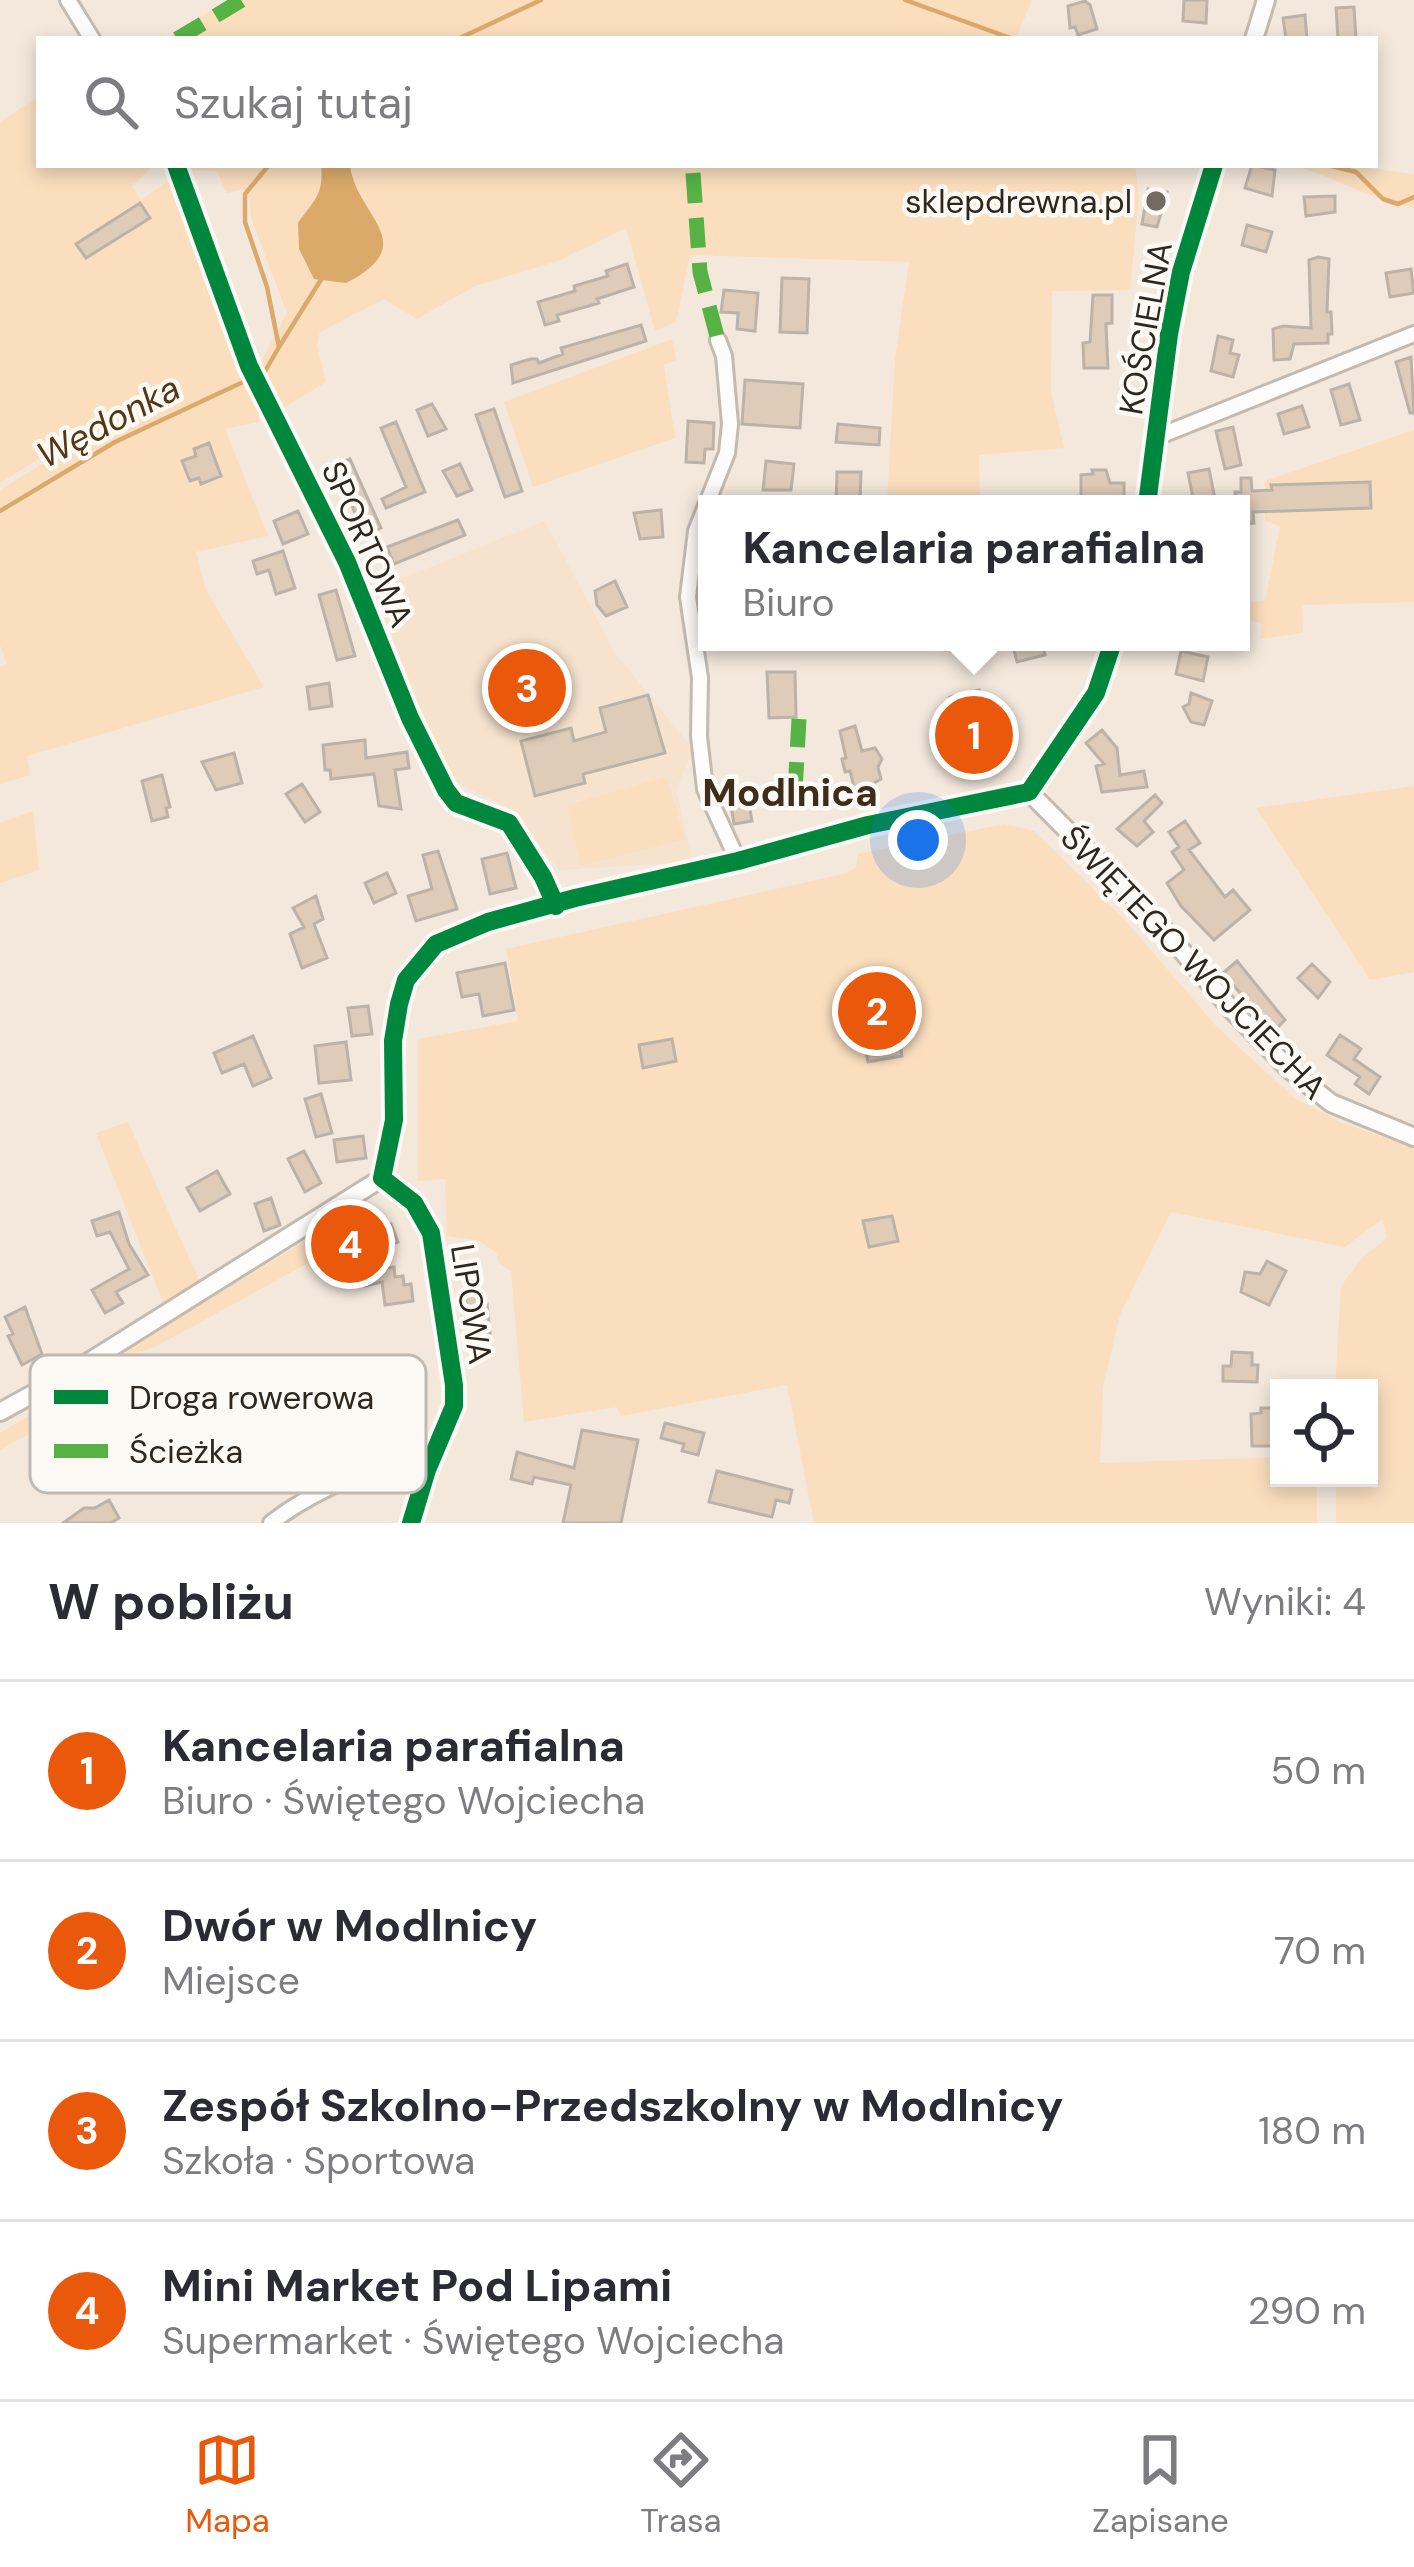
<!DOCTYPE html>
<html lang="pl">
<meta charset="utf-8">
<style>
body{margin:0;font-family:"DM Sans",sans-serif;background:#f2f2f3;color:#2b2b33}
.controls{position:absolute;right:36px;bottom:36px;display:grid;overflow:hidden;border-radius:0px;box-shadow:0 6px 18px #0003}
.controls button{width:108px;height:108px;display:grid;place-items:center;padding:0;border:0;border-bottom:3px solid #e1e1e2;background:#fff;color:#2b2b33;font:60px sans-serif}
.you{position:absolute;left:918px;top:840px;width:42px;height:42px;margin:-30px;border:9px solid #fff;border-radius:50%;background:#1a73e8;box-shadow:0 0 0 18px #1a73e833}
.badge{display:grid;place-items:center;width:78px;height:78px;border-radius:50%;background:#ea580c;color:#fff;font-size:39px;font-weight:700}
.pin{position:absolute;translate:-50% -50%;border:6px solid #fff;box-shadow:0 3px 12px #0006}
.popup{position:absolute;left:698px;top:495px;width:552px;height:156px;box-sizing:border-box;display:grid;place-content:center;border-radius:0px;background:#fff;filter:drop-shadow(0 3px 9px #0005);font-size:39px;white-space:nowrap;color:#7c7c81}
.popup b{font-size:45px;color:#2b2b33}
.popup::after{content:'';position:absolute;left:50%;top:100%;margin-left:-24px;border:24px solid transparent;border-top-color:#fff}
.list{margin:0;padding:0;list-style:none}
h2{display:flex;justify-content:space-between;align-items:center;height:156px;margin:0;padding:0 48px;font-size:51px}
h2 small{font-size:39px;font-weight:400;color:#7c7c81}
.list li{display:grid;grid-template-columns:78px 1fr auto;gap:36px;align-items:center;box-sizing:border-box;height:180px;padding:0 48px;border-top:3px solid #e1e1e2}
.list b{display:block;font-size:45px;white-space:nowrap}
.list p{margin:0;font-size:39px;white-space:nowrap;color:#7c7c81}
.list em{font-size:39px;font-style:normal;color:#7c7c81}
.icon{flex:none;width:66px;height:66px;fill:none;stroke:currentColor;stroke-width:2;stroke-linecap:round;stroke-linejoin:round}
.map{position:relative;flex:none;width:1414px;height:1523px;overflow:hidden}
.search{position:absolute;background:#fff;box-shadow:0 6px 18px #0003;left:36px;right:36px;top:36px;height:132px;display:flex;align-items:center;gap:30px;box-sizing:border-box;padding:0 42px;border-radius:0px;color:#7c7c81;font-size:45px}
.sheet{height:876px;background:#fff}
nav{display:flex;justify-content:space-around;align-items:center;box-sizing:border-box;height:168px;border-top:3px solid #e1e1e2;background:#fff;font-size:33px;color:#7c7c81}
nav a{display:grid;justify-items:center;gap:6px}
nav .on{color:#ea580c}
.map>svg:first-child{display:block}
.built{fill:#f6e2cd}
.green{fill:#fadebe}
.water{fill:#dbaa6b}
.lines{fill:none;stroke-linecap:round;stroke-linejoin:round}
.stream{stroke:#dbaa6b;stroke-width:4.5}
.building{fill:#dfccb8;stroke:#bbb2a9;stroke-width:3}
.minor-casing{stroke:#c3bab0;stroke-width:20}
.tertiary-casing{stroke:#c3bab0;stroke-width:22}
.minor{stroke:#fdfcfa;stroke-width:14}
.tertiary{stroke:#fdfcfa;stroke-width:16}
.quiet{stroke:#56b245;stroke-width:15;stroke-dasharray:30 15;stroke-linecap:butt}
.cycleway-casing{stroke:#fdf9f5;stroke-width:26}
.cycleway{stroke:#00873e;stroke-width:18}
.poi-dot{fill:#746b60;stroke:#fdf9f5;stroke-width:4.5}
.labels{text-anchor:middle;stroke-width:9;stroke-linejoin:round;paint-order:stroke}
.poi-label{font-size:33px;fill:#2f271e;stroke:#fdf9f5;text-anchor:end}
.street-label{font-size:33px;fill:#2f271e;stroke:#fdf9f5}
.water-label{font-size:36px;font-style:italic;fill:#533815;stroke:#fdf9f5}
.quarter-label{font-size:39px;font-weight:bold;fill:#3d2d1b;stroke:#fdf9f5}
.key{fill:#fdf9f5;stroke:#bfbab4;stroke-width:3}
.key-label{font-size:33px;fill:#2f271e}
</style>
<div class="map">
<svg width="1414" height="1523" viewBox="0 0 1414 1523">
<rect width="100%" height="100%" fill="#f4e8dc"/>
<!-- built -->
<path class="built" d="M545 521 615 653 693 749 676 790 693 862 559 870 512 810 450 779 416 700 374 590Z"/>
<!-- green -->
<path class="green" d="M229 0H1032L1018 33 1012 39H165Z
M39 96V165H154L132 186 141 200 172 179 240 376 260 407 259 422 225 429 268 536 196 552 206 590 264 687 27 756 30 775 0 784V667L7 664 0 645V490L137 405 133 400 0 483V122Z
M179 165H1135L1139 197 1130 290 1052 291 1051 391 1064 448 979 455 980 504H887L895 358 909 262 690 255 676 322 655 331 626 228 558 261 475 286 417 319 384 299 320 332 317 345 326 382 277 412 257 369 287 313 251 218 250 197 243 190 226 193 217 171 183 170Z
M1294 165H1347L1414 174V208C1372 199 1336 179 1294 165Z
M672 339 676 360 664 365 675 438 533 487 504 402Z
M1414 430V602L1302 605 1303 633 1260 639 1262 624 1241 618V603L1265 601 1280 526 1265 521V481Z
M667 777 684 839 581 866 567 805Z
M1414 786V972L1370 980 1256 808Z
M33 811 39 870 0 883V823Z
M1004 824 1034 831 1125 920 1216 1026 1293 1097 1340 1122 1414 1148V1523H1336V1478H1369V1388H1335L1341 1286 1363 1257 1387 1238 1382 1219 1345 1247 1171 1212 1120 1315 1103 1387 1100 1463 1279 1457V1478H1317V1523H814L787 1385 621 1416 617 1407 524 1422 511 1271 499 1263 496 1252 477 1240 447 1236 445 1179 418 1181V1039L518 1021 506 949 848 873 856 867 858 854Z
M128 1122 200 1282 163 1303 96 1133Z
M319 1233 332 1250 155 1347 105 1362Z
M100 1372 139 1373 0 1450V1433Z"/>
<!-- water -->
<path class="water" d="M321 165H350C356 217 424 243 346 283L314 279 299 249 298 223C314 200 324 195 321 165Z"/>
<g class="lines">
<!-- stream -->
<path class="stream" d="M905 0 1013 39
M458 39 541 0
M1327 165 1356 172 1383 199 1398 204 1414 197
M279 347 322 278
M264 373 279 347 267 287 245 222V194L269 165
M0 511 115 442 243 382"/>
</g>
<!-- building -->
<path class="building" d="M1184 0H1207L1206 23 1183 21Z
M1085 1 1090 5 1097 29 1078 35 1075 27 1070 28 1068 6Z
M1354 7 1356 39H1338L1336 8Z
M1305 15 1307 39H1286L1283 18Z
M1252 165 1275 170 1272 196 1245 188Z
M1148 189 1167 192 1157 227 1142 224Z
M1335 196V212L1306 216 1304 197Z
M140 203 150 218 86 258 76 244Z
M1247 225 1272 232 1266 252 1242 245Z
M1318 257 1329 259 1327 312H1331L1332 334H1328V343L1294 344 1290 359 1274 360 1273 329 1283 326 1311 328 1309 260Z
M627 264 634 287 597 299 599 303 557 315 559 321 545 325 538 302 575 291 574 286 608 276 606 271Z
M1411 269 1414 293 1390 297 1386 273Z
M782 278 809 279 807 333 780 332Z
M724 290 758 293 755 331 737 329 738 313 721 312Z
M1093 295H1112V323L1106 324 1108 368H1084L1083 343 1090 342Z
M641 325 646 341 513 383 511 365 530 359H537L539 363 563 354 561 348Z
M1218 336 1233 340 1230 353 1239 355 1233 377 1211 371Z
M1411 357 1414 413H1410L1396 362Z
M745 380 803 384 800 428 742 424Z
M1349 384 1360 420 1341 425 1331 390Z
M432 404 446 429 428 436 417 410Z
M1302 406 1309 427 1284 434 1278 414Z
M494 409 522 491 505 497 476 415Z
M688 421 714 423 713 449H705L704 463 686 462Z
M396 422 425 492 386 508 382 499 406 487 381 428Z
M838 424 880 428 879 445 836 442Z
M1233 427 1241 465 1225 469 1216 431Z
M209 443 221 476 201 484 199 478 190 481 182 461 196 456 194 449Z
M350 459 381 528 364 535 335 465Z
M766 461 794 464 791 490H763Z
M460 464 472 490 457 496 443 471Z
M1209 469 1215 499 1194 503 1188 473Z
M1092 470H1106L1110 483H1124V498L1081 499V475L1093 474Z
M837 472H861L860 504H836Z
M1241 478H1251L1252 491 1272 490 1271 485 1370 482 1371 508 1253 512 1254 523 1241 524V504H1236L1235 492H1241Z
M661 510 663 537 640 539 634 513Z
M298 511 308 534 283 544 274 521Z
M458 520 465 535 394 564 387 547Z
M283 551 295 588 276 594 269 570 257 574 253 561Z
M615 581 627 607 606 616 597 605 595 591Z
M336 590 355 656 337 660 319 595Z
M1012 642H1042L1045 655 1017 662Z
M1181 651 1208 657 1203 681 1176 674Z
M548 655 560 701 514 712 502 667Z
M767 672H795L796 717 769 718Z
M329 683 332 706 310 709 307 687Z
M979 690 994 747 964 754 950 697Z
M1191 693 1212 701 1204 725 1191 722 1183 707 1189 704Z
M648 695 665 753 583 774 585 783 535 796 521 741 571 728 574 741 606 732 600 708Z
M855 726 862 751 875 748 882 759 878 767 881 779 860 791 854 787 850 771 845 772 842 759 846 758 840 731Z
M1102 730 1117 748 1120 775 1144 771 1147 787 1102 792 1096 766 1104 764 1086 743Z
M365 740 366 758 407 752 409 768 395 770 401 809 379 806 374 774 331 779 330 770H325L323 745Z
M234 753 242 783 216 790 202 762Z
M162 775 170 807 166 808 168 817 152 821 142 781Z
M302 784 320 812 305 822 286 794Z
M1155 795 1162 803 1144 821 1153 832 1137 846 1117 829Z
M748 797 752 821 734 824 730 800Z
M1185 821 1200 843 1189 850 1225 897 1233 890 1250 910 1214 940 1181 906 1167 883 1184 870 1172 852 1179 847 1169 832Z
M438 851 457 909 416 921 408 896 432 889 423 855Z
M507 853 516 888 490 894 482 859Z
M387 873 396 893 374 903 365 883Z
M316 896 323 919 314 924 327 958 302 968 290 934 304 927 293 908Z
M1237 961 1285 1020 1273 1032 1223 973Z
M505 963 514 1010 483 1016 479 994 462 997 457 973Z
M1312 964 1330 982 1318 998 1298 978Z
M888 972 902 1056 868 1062 853 978Z
M368 1006 372 1034 352 1036 348 1008Z
M1340 1035 1361 1049 1354 1059 1380 1077 1369 1094 1355 1084 1360 1077 1327 1055Z
M253 1036 271 1078 253 1086 244 1064 222 1073 214 1053Z
M672 1039 676 1061 643 1068 639 1045Z
M346 1042 351 1080 319 1083 315 1046Z
M321 1094 332 1133 316 1137 305 1099Z
M363 1136 366 1158 337 1162 334 1140Z
M304 1151 321 1183 305 1192 288 1159Z
M217 1171 230 1194 200 1211 187 1188Z
M271 1198 280 1225 264 1231 255 1204Z
M119 1212 129 1244 148 1275 116 1292 123 1303 105 1313 92 1290 129 1269 110 1232 97 1236 92 1221Z
M892 1216 898 1241 869 1247 863 1221Z
M391 1224 398 1242 343 1261 337 1244Z
M1267 1261 1286 1271 1269 1305 1241 1292 1245 1272 1260 1274Z
M394 1267 395 1277 403 1276 404 1285 411 1284 413 1301 385 1305 382 1282 365 1286 362 1272Z
M476 1269 479 1305 487 1304 492 1352 479 1354 477 1328 467 1329 465 1277Z
M25 1307 42 1354 22 1365 8 1336 13 1334 5 1317Z
M1232 1352 1252 1353V1365H1258L1257 1382 1223 1381V1366H1231Z
M239 1364 245 1392 217 1399 205 1375Z
M353 1396 366 1429 350 1435 348 1429 323 1438 314 1415Z
M1261 1408H1276L1279 1446H1252L1251 1414 1261 1413Z
M665 1423 704 1433 698 1455 682 1451 684 1444 661 1438Z
M141 1425 147 1442 141 1445 145 1455 117 1465 106 1438Z
M582 1430 638 1440 621 1523H563L571 1485 534 1477 532 1484 511 1479 517 1452 574 1468Z
M717 1471 792 1490 789 1503 776 1500 772 1517 709 1502Z
M109 1500 119 1518 111 1523H63L84 1508H95Z"/>
<g class="lines">
<!-- minor casing -->
<g class="minor-casing">
<path id="minor" d="M68 0 92 39
M176 165 249 366 347 562 410 718 446 790 456 803 509 823 543 877 556 906
M718 340 724 356 730 424 727 453 696 531 688 597 700 678 699 736 705 789 738 861
M1157 437 1414 334
M382 1178 414 1203 431 1233 454 1385V1406L427 1470 411 1523
M271 1523C318 1486 378 1465 435 1451"/>
</g>
<!-- tertiary casing -->
<g class="tertiary-casing">
<path id="tertiary" d="M1254 39 1266 0
M1147 504 1169 334 1181 272 1214 165
M1029 792 1155 919 1232 1010 1289 1069 1331 1103 1414 1137
M1029 792 1096 693 1113 642
M0 1412 71 1373 382 1178 394 1120 393 1041 399 1004 406 980 436 944 488 922 575 898 738 861 868 825 1029 792"/>
</g>
<!-- minor -->
<use href="#minor" class="minor"/>
<!-- tertiary -->
<use href="#tertiary" class="tertiary"/>
<!-- quiet -->
<path class="quiet" d="M177 39 242 0
M693 173 700 272 718 340
M795 792 799 719"/>
<!-- cycleway casing -->
<g class="cycleway-casing">
<path id="cycleway" d="M176 165 249 366 347 562 410 718 446 790 456 803 509 823 543 877 556 906
M1147 504 1169 334 1181 272 1214 165
M411 1523 427 1470 454 1406V1385L431 1233 414 1203 382 1178 394 1120 393 1041 399 1004 406 980 436 944 488 922 575 898 738 861 868 825 1029 792 1096 693 1113 642"/>
</g>
<!-- cycleway -->
<use href="#cycleway" class="cycleway"/>
</g>
<!-- markers -->
<circle class="poi-dot" cx="1156" cy="201" r="12"/>
<g class="labels">
<!-- poi labels -->
<g class="poi-label">
<text x="1132" y="213">sklepdrewna.pl</text>
</g>
<!-- street labels -->
<g class="street-label">
<text transform="translate(1145 328) rotate(-80)" y="12">KOŚCIELNA</text>
<text transform="translate(368 544) rotate(66)" y="12">SPORTOWA</text>
<text transform="translate(1194 962) rotate(46)" y="12">ŚWIĘTEGO WOJCIECHA</text>
<text transform="translate(472 1304) rotate(81)" y="12">LIPOWA</text>
</g>
<!-- water labels -->
<g class="water-label">
<text transform="translate(108 421) rotate(-28)" y="13">Wędonka</text>
</g>
<!-- quarter labels -->
<g class="quarter-label">
<text x="790" y="806">Modlnica</text>
</g>
</g>
<!-- legend -->
<rect x="30" y="1355" width="396" height="138" rx="18" class="key"/>
<rect x="54" y="1390" width="54" height="14" fill="#00873e"/>
<rect x="54" y="1444" width="54" height="14" fill="#56b245"/>
<g class="key-label">
<text x="129" y="1409">Droga rowerowa</text>
<text x="129" y="1463">Ścieżka</text>
</g>
</svg>
<div class="controls">
<button><svg class="icon" aria-label="locate" viewBox="0 0 24 24"><circle cx="12" cy="12" r="6"/><path d="M12 2v4M12 18v4M2 12h4M18 12h4"/></svg></button>
</div>
<div class="you"></div>
<div class="pin badge" style="left:974px;top:735px">1</div>
<div class="popup"><b>Kancelaria parafialna</b>Biuro</div>
<div class="pin badge" style="left:877px;top:1011px">2</div>
<div class="pin badge" style="left:527px;top:688px">3</div>
<div class="pin badge" style="left:350px;top:1244px">4</div>
<div class="search"><svg class="icon" aria-label="search" viewBox="0 0 24 24"><circle cx="10" cy="10" r="6"/><path d="M15 15l6 6"/></svg>Szukaj tutaj</div>
</div>
<section class="sheet">
<h2>W pobliżu<small>Wyniki: 4</small></h2>
<ul class="list">
<li><span class="badge">1</span><div><b>Kancelaria parafialna</b><p>Biuro · Świętego Wojciecha</p></div><em>50 m</em></li>
<li><span class="badge">2</span><div><b>Dwór w Modlnicy</b><p>Miejsce</p></div><em>70 m</em></li>
<li><span class="badge">3</span><div><b>Zespół Szkolno-Przedszkolny w Modlnicy</b><p>Szkoła · Sportowa</p></div><em>180 m</em></li>
<li><span class="badge">4</span><div><b>Mini Market Pod Lipami</b><p>Supermarket · Świętego Wojciecha</p></div><em>290 m</em></li>
</ul>
</section>
<nav>
<a class="on"><svg class="icon" aria-label="map" viewBox="0 0 24 24"><path d="M3 6l6-2 6 2 6-2v14l-6 2-6-2-6 2zM9 4v14M15 6v14"/></svg>Mapa</a>
<a><svg class="icon" aria-label="directions" viewBox="0 0 24 24"><path d="M12 3l9 9-9 9-9-9zM9 14v-3h6M13 9l2 2-2 2"/></svg>Trasa</a>
<a><svg class="icon" aria-label="saved" viewBox="0 0 24 24"><path d="M7 4h10v16l-5-4-5 4z"/></svg>Zapisane</a>
</nav>
